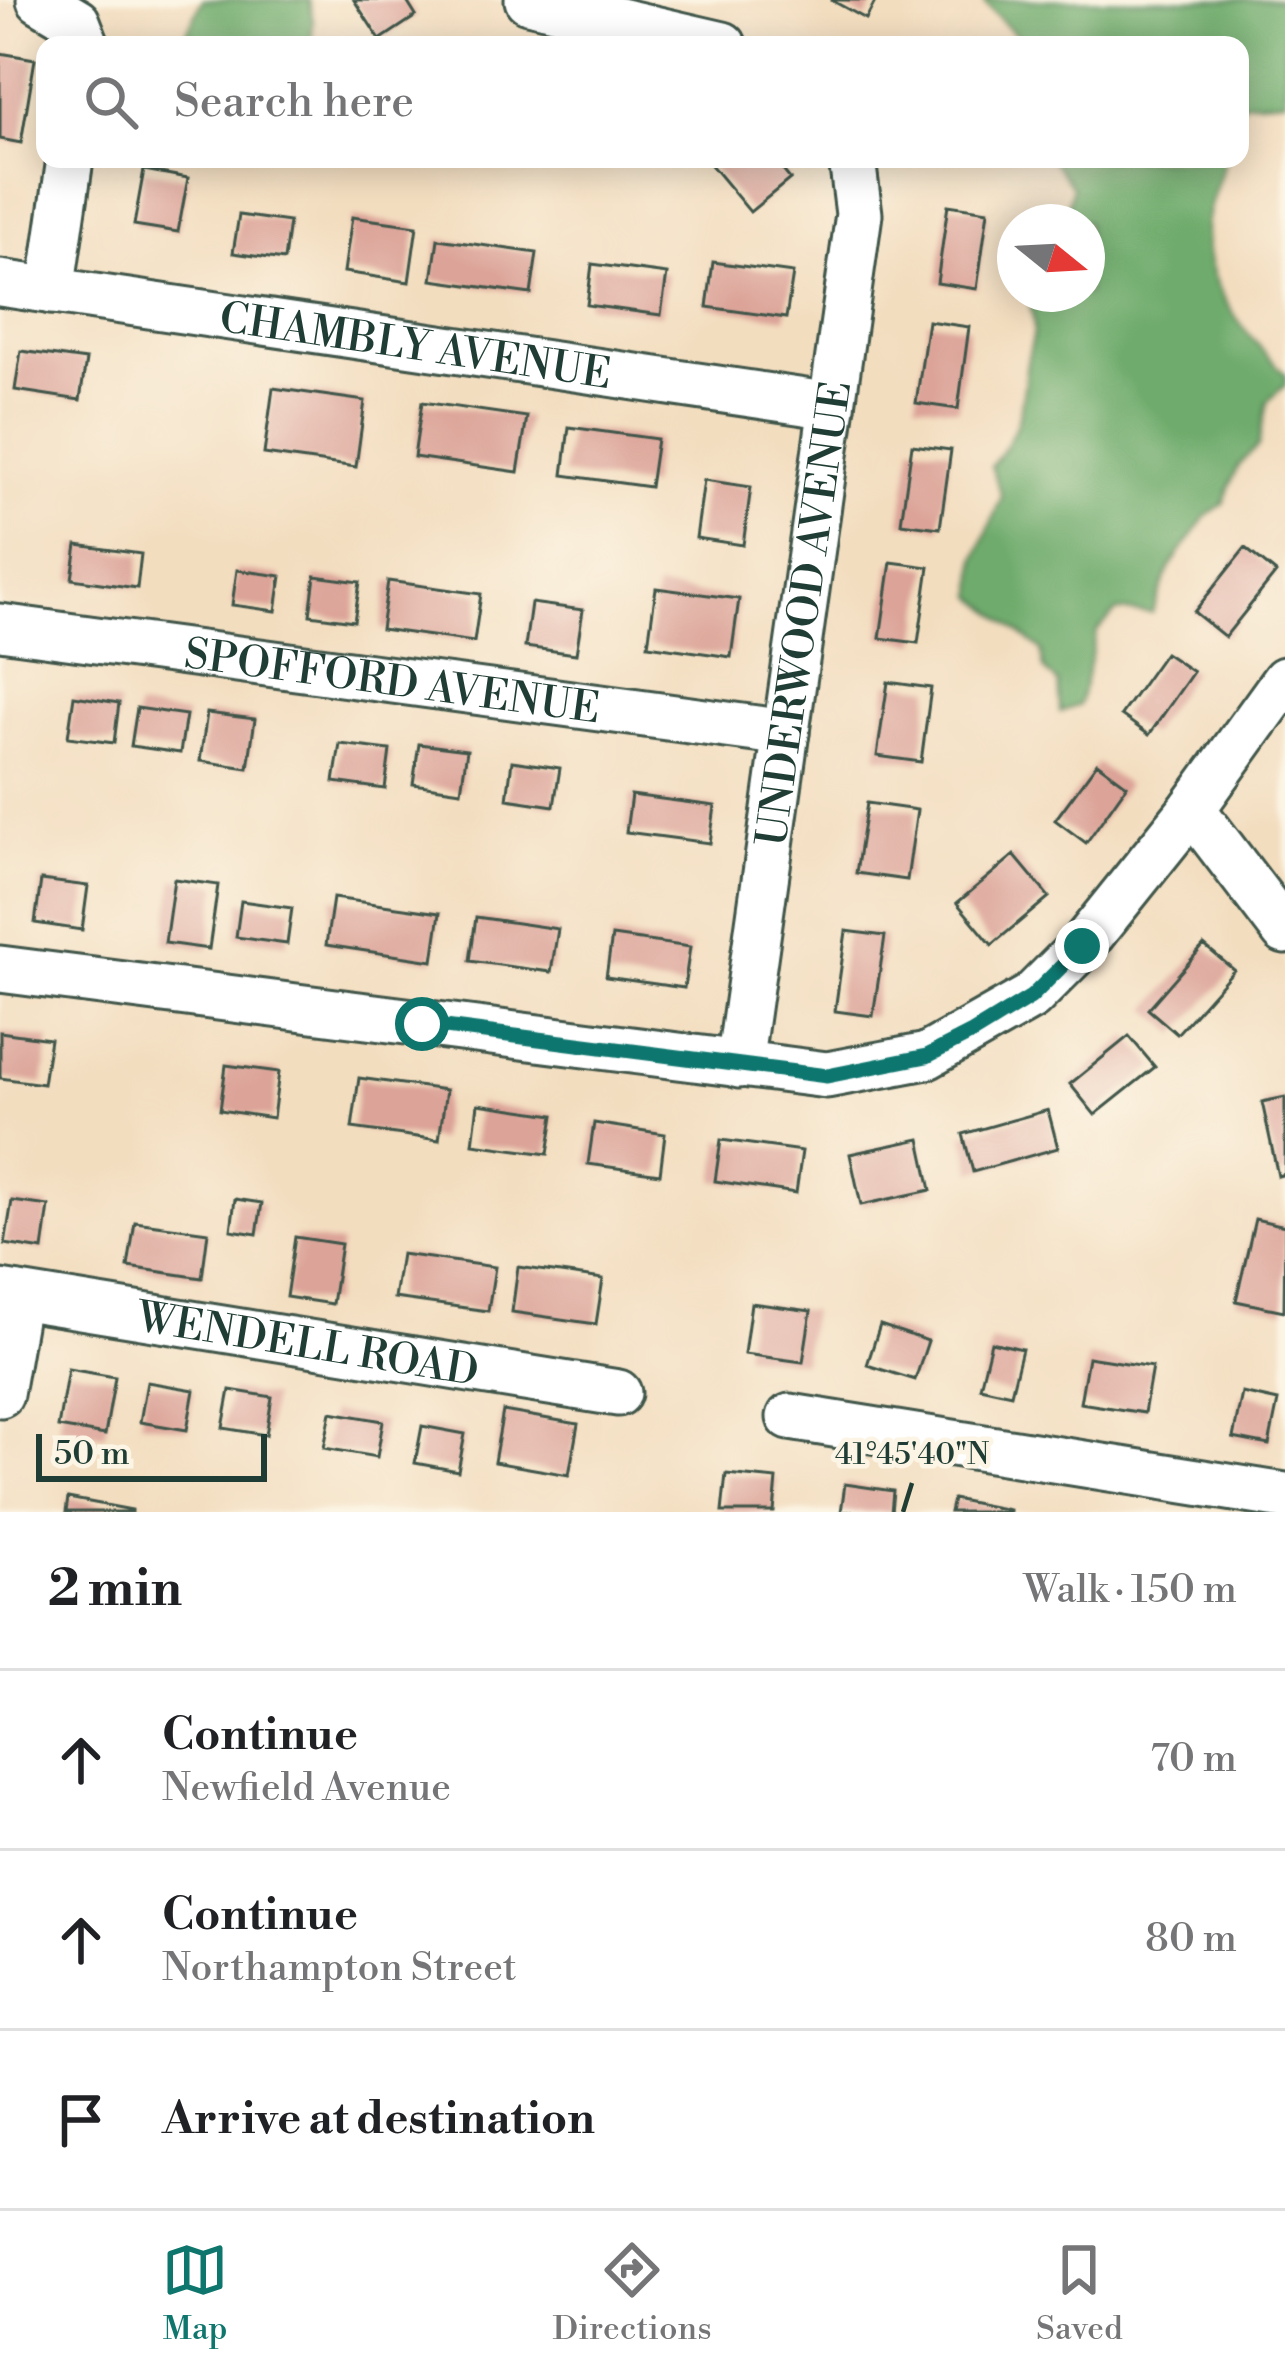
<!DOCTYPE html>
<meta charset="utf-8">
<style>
body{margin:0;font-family:"Libre Bodoni",serif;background:#f2f2f2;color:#202124}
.compass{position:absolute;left:997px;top:204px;width:108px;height:108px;border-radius:50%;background:#fff;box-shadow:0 6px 30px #0003;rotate:108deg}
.scale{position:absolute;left:36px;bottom:30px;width:231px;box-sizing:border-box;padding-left:12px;border:6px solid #1f3d34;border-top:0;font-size:33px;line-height:42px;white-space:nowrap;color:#1f3d34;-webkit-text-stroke:9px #fcf5e5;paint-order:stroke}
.stop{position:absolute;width:36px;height:36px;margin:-27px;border:9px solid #0f766e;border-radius:50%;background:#fff}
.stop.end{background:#0f766e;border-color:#fff;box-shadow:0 3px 12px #0008}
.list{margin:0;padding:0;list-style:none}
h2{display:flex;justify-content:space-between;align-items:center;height:156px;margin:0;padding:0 48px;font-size:51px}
h2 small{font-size:39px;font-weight:400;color:#757577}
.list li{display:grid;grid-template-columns:78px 1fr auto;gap:36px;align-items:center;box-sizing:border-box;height:180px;padding:0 48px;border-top:3px solid #e0e0e0}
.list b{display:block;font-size:45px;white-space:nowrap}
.list p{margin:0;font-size:39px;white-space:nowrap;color:#757577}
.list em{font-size:39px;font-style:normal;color:#757577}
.icon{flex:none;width:66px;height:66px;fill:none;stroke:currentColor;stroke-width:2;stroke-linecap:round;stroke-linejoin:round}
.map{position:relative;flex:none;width:1285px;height:1512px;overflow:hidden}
.search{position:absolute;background:#fff;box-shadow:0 6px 30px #0003;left:36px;right:36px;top:36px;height:132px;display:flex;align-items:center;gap:30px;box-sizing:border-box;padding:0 42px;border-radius:24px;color:#757577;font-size:45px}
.sheet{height:696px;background:#fff}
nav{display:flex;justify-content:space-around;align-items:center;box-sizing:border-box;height:168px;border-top:3px solid #e0e0e0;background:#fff;font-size:33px;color:#757577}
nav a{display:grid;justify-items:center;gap:6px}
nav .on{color:#0f766e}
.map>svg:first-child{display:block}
.forest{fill:#6eab6c;stroke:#467450;stroke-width:3}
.building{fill:#dca398}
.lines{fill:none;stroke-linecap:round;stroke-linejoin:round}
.minor-casing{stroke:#3f5549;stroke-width:51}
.minor{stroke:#fff;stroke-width:45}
.route{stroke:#0f766e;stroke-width:15}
.ticks{fill:none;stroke:#1f3d34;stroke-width:4.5}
.labels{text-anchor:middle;stroke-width:9;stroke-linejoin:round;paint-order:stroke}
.street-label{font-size:42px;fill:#1f3d34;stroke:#fcf5e5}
.ticks-label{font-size:30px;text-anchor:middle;fill:#1f3d34;stroke:#fcf5e5;stroke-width:9;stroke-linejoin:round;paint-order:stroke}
</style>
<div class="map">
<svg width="1285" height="1512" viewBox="0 0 1285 1512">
<rect width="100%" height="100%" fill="#fcf5e5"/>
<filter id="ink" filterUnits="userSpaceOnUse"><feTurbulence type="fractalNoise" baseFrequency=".00833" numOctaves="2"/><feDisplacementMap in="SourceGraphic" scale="24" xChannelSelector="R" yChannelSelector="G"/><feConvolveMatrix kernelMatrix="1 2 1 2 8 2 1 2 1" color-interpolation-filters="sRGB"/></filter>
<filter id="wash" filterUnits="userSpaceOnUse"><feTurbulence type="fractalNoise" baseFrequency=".004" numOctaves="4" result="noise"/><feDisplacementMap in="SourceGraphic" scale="48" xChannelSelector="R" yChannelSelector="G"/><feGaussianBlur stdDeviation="2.7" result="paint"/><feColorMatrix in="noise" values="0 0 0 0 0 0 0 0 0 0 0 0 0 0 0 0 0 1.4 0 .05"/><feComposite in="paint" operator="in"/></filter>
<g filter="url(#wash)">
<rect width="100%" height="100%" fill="#f3ddbf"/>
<!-- forest -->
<path class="forest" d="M202 0H309L313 21 311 45H208L186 34Z
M985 0H1285V99L1245 102 1240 107V45H1026L985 4Z
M1051 159H1225C1219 182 1205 211 1206 234 1208 293 1247 335 1285 374V385L1267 402 1258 446 1238 465 1223 504 1207 515 1170 567 1152 613 1117 611 1097 631 1079 705 1060 712 1058 683 1044 669 1041 650 975 596 976 559 1002 496 991 466C1019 433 1022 410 1026 369 1030 337 1039 340 1030 304L1035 294H1087V222H1064L1072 187Z"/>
<g id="blocks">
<!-- building -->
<path class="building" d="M354 0H406L416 16 380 40Z
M831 0H876L866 19Z
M0 53 35 59 21 143 0 139Z
M706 159H774L790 179 750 212Z
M144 170 188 178 178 232 134 225Z
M948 205 988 211 977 289 937 283Z
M239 215 289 222 284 260 233 253Z
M352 217 417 226 409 282 344 272Z
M438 239 537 253 531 294 432 280Z
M713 262 793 273 786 318 707 307Z
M592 264 667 274 661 315 587 305Z
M928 321 969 327 958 409 916 403Z
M21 351 86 360 80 400 15 390Z
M273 388 365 401 356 467 264 454Z
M422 402 527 417 518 472 414 457Z
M569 427 657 439 650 487 563 475Z
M912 445 951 450 940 528 901 523Z
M704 480 751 487 743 545 696 538Z
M77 545 141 554 137 588 72 579Z
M1245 548 1276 573 1225 637 1194 612Z
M891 562 929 567 918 643 880 638Z
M237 570 281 576 276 611 232 605Z
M315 576 360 582 354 621 310 615Z
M388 581 481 594 474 642 381 629Z
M656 588 739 599 731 657 648 645Z
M531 603 583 610 576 654 525 647Z
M1165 653 1193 672 1149 735 1121 715Z
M888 682 931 688 921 762 877 756Z
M74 696 119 703 114 743 68 737Z
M137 708 186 715 180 753 131 746Z
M207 713 255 719 248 768 200 761Z
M340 744 390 750 385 789 334 782Z
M419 744 467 750 461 791 413 784Z
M512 761 560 768 554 806 507 799Z
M1097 763 1127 785 1086 843 1055 820Z
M631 795 715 806 710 843 626 832Z
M867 803 917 810 907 880 856 873Z
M1014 855 1049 897 992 945 957 903Z
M174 879 218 885 209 949 165 943Z
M41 880 88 886 82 930 35 923Z
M333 898 440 913 433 961 326 945Z
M241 901 292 908 287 944 236 937Z
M476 917 558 929 551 972 470 961Z
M846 931 885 936 873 1016 835 1011Z
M612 936 690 947 684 988 606 977Z
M1204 945 1234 970 1177 1034 1148 1009Z
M0 1032 50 1039 43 1084 0 1078Z
M1129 1036 1155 1067 1095 1115 1070 1084Z
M226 1065 279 1072 273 1118 220 1110Z
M359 1078 446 1090 439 1140 352 1128Z
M1285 1097V1174L1278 1176 1262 1102Z
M478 1104 554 1115 548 1154 473 1144Z
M1048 1110 1058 1148 973 1172 963 1134Z
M594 1123 665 1134 660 1174 588 1164Z
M920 1139 931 1190 861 1205 850 1154Z
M721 1140 802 1151 796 1193 715 1181Z
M235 1199 262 1203 257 1234 231 1230Z
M12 1201 49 1206 43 1250 5 1244Z
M1255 1219 1285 1226 1284 1311 1236 1301Z
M135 1222 208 1232 202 1278 128 1267Z
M295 1237 341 1244 332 1304 286 1297Z
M401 1254 495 1267 488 1311 394 1298Z
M518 1267 603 1279 596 1324 512 1312Z
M751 1303 811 1311 803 1362 744 1354Z
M880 1325 928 1341 915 1380 867 1365Z
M991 1342 1022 1349 1011 1394 980 1387Z
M1088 1357 1152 1367 1144 1413 1080 1403Z
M68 1369 115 1377 105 1435 58 1427Z
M147 1382 194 1390 187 1430 140 1422Z
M230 1390 272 1397 266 1435 223 1428Z
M1242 1393 1278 1401 1269 1445 1233 1438Z
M503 1411 578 1424 569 1475 494 1462Z
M331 1412 383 1421 377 1457 324 1448Z
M422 1426 465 1434 458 1471 415 1463Z
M726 1474 777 1479 774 1512H722Z
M845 1484 893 1491 891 1512H841Z
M68 1498 132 1510V1512H66Z
M953 1499 1009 1510V1512H950Z"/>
</g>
</g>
<g filter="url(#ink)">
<use href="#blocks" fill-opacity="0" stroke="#3f5549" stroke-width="3"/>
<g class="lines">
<!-- minor casing -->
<g class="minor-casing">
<g id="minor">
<path d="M40 0 77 22 86 45"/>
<path d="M528 0 723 45"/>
<path id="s1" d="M0 283 832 406"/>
<path d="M51 291 70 159"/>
<path id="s2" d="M0 627 786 733"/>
<path d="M1192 809 1285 931"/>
<path d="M0 969 827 1075 927 1056 1031 997 1082 946 1192 809 1285 680"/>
<path id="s3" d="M739 1065 859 214 852 159"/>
<path id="s4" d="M0 1293 618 1393"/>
<path d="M0 1394 17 1296"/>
<path d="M790 1417 1285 1496"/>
</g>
</g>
<!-- minor -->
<use href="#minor" class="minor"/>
</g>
</g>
<g class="lines" filter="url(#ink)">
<!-- route -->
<path class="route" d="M422 1024 827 1076 927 1056 972 1033 1031 997 1082 946"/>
</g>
<!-- ticks -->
<path class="ticks" d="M903 1512 912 1483"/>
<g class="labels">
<!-- street labels -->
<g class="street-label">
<text dy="15" stroke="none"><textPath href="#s1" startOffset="420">CHAMBLY AVENUE</textPath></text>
<text dy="15" stroke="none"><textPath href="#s3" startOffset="456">UNDERWOOD AVENUE</textPath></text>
<text dy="15" stroke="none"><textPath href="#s2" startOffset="396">SPOFFORD AVENUE</textPath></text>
<text dy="15" stroke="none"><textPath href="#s4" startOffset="312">WENDELL ROAD</textPath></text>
</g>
</g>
<g class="ticks-label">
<text x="912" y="1464">41°45'40"N</text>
</g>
</svg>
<svg class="compass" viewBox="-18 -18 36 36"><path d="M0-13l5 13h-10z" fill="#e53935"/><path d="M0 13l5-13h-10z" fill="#757577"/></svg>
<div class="scale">50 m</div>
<div class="stop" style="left:422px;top:1024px"></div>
<div class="stop end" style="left:1082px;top:946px"></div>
<div class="search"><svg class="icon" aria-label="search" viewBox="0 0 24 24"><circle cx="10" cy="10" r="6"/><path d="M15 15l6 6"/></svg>Search here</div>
</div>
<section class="sheet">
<h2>2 min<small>Walk · 150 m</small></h2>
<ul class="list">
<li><svg class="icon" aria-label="ahead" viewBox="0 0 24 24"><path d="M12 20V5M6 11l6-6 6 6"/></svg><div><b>Continue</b><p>Newfield Avenue</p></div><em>70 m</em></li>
<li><svg class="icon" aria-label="ahead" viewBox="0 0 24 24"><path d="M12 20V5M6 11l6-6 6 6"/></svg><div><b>Continue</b><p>Northampton Street</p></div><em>80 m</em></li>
<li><svg class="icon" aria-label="arrive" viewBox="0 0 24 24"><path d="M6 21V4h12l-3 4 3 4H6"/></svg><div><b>Arrive at destination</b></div></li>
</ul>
</section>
<nav>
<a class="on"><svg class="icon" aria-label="map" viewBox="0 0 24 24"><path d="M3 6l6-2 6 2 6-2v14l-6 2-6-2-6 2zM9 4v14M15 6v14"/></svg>Map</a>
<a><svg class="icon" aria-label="directions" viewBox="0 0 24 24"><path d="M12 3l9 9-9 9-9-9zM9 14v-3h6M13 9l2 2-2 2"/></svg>Directions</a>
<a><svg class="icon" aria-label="saved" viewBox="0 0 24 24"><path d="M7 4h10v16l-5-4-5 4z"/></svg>Saved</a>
</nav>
